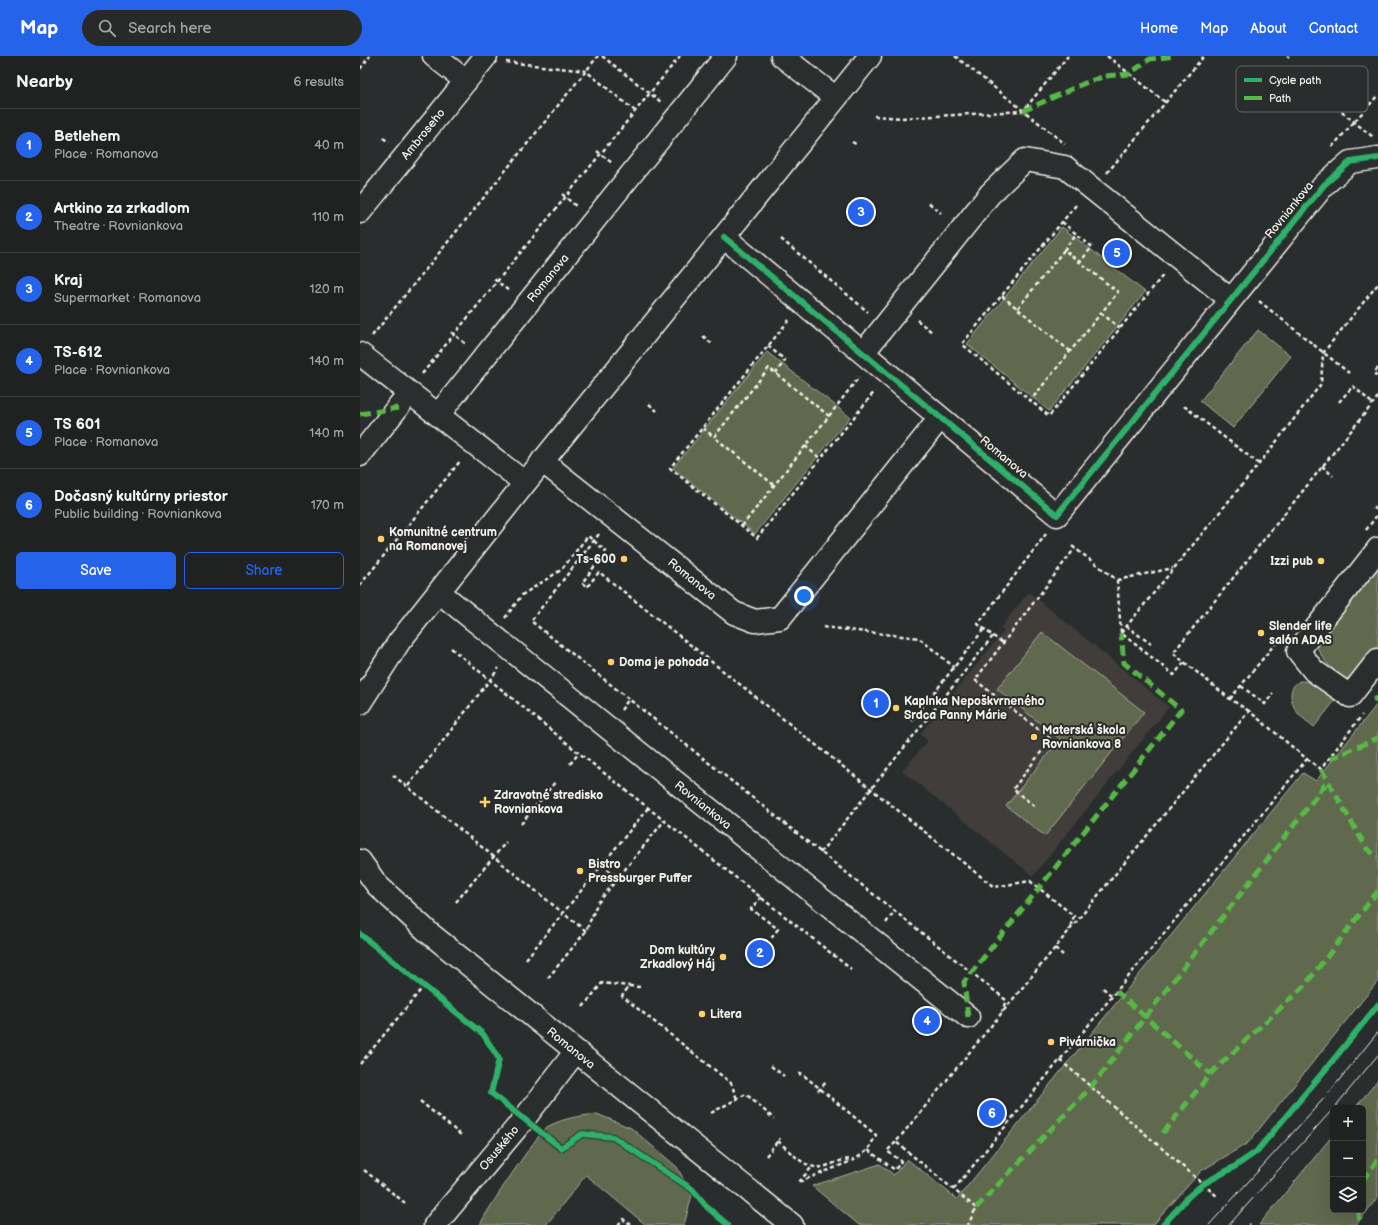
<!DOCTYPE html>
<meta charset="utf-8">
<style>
body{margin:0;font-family:"Balsamiq Sans",sans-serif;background:#282a2a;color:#f1f3f6}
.controls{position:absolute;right:12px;bottom:12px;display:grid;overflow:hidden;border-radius:6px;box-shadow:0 4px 16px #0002}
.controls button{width:36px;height:36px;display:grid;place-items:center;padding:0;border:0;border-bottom:1px solid #3d3f40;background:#202222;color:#f1f3f6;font:20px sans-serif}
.you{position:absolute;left:444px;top:540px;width:14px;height:14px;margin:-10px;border:3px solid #fff;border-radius:50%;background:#1a73e8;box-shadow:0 0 0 6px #1a73e833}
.badge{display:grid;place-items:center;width:26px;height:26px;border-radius:50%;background:#2563eb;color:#fff;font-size:13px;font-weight:700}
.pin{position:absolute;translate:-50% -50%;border:2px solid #fff;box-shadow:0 1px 4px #0006}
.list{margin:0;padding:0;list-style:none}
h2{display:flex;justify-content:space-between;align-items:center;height:52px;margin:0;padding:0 16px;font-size:17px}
h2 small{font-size:13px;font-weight:400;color:#a2a4a5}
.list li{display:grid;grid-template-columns:26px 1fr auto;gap:12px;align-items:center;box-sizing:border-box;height:72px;padding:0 16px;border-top:1px solid #3d3f40}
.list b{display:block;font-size:15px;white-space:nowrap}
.list p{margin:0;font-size:13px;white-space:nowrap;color:#a2a4a5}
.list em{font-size:13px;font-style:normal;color:#a2a4a5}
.actions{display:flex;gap:8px;padding:12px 16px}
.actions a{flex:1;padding:9px 0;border:1px solid #2563eb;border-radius:6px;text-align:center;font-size:14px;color:#2563eb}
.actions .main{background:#2563eb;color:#fff}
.icon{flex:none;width:22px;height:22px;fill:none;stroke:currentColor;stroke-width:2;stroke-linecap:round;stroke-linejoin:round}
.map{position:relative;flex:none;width:1018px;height:1169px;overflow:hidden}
header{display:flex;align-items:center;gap:24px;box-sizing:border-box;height:56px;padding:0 20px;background:#2563eb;color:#fff}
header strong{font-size:19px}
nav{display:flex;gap:22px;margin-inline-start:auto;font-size:14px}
.search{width:280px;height:36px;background:#282a2a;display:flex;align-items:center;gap:10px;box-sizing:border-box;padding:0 14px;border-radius:22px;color:#a2a4a5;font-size:15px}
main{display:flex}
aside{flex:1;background:#202222}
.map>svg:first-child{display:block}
.built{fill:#3f3d3a}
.green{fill:#60674d;stroke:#aaac9a}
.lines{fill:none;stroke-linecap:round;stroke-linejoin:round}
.minor-casing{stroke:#f4f1e8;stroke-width:25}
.path{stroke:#f4f1e8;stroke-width:2.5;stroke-dasharray:4 3;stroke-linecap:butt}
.minor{stroke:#2a2d2e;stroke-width:22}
.tram{stroke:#f4f1e8;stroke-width:1}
.quiet{stroke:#58b947;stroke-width:5;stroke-dasharray:10 5;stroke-linecap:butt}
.cycleway-casing{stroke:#2a2d2e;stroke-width:8}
.cycleway{stroke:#2db169;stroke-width:6}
.poi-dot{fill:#ffd166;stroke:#2a2d2e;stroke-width:1.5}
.labels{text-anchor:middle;stroke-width:4;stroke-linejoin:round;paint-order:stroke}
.street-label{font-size:12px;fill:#f4f1e8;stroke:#2a2d2e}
.poi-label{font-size:12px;font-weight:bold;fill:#f4f1e8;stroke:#2a2d2e;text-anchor:start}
.key{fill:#2a2d2e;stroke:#676866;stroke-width:1}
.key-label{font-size:11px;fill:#f4f1e8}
</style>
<header>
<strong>Map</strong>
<div class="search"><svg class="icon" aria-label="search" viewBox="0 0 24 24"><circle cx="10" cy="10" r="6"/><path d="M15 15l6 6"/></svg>Search here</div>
<nav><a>Home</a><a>Map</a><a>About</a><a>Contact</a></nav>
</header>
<main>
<aside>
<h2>Nearby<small>6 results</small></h2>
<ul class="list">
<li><span class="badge">1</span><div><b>Betlehem</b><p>Place · Romanova</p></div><em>40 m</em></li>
<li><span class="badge">2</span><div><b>Artkino za zrkadlom</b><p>Theatre · Rovniankova</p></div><em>110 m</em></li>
<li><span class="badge">3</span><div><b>Kraj</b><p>Supermarket · Romanova</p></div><em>120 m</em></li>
<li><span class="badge">4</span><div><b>TS-612</b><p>Place · Rovniankova</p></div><em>140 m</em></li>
<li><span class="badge">5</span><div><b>TS 601</b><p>Place · Romanova</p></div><em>140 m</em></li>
<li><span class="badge">6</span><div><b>Dočasný kultúrny priestor</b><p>Public building · Rovniankova</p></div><em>170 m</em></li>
</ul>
<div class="actions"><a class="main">Save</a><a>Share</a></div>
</aside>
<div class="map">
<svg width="1018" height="1169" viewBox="0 0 1018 1169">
<rect width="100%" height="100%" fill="#2a2d2e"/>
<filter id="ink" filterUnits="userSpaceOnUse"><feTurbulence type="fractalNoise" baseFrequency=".025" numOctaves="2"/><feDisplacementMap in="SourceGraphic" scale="8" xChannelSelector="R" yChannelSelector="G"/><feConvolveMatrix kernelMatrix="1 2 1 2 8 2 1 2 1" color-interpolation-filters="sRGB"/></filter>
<g filter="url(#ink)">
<!-- built -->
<path class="built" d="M669 536 809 651 673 820 542 715 567 686V684L560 678 644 575 640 572Z"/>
<!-- green -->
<path class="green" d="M702 171 785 236 689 355 607 288Z
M898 274 931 300 873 372 840 345Z
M407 296 490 361 395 478 313 412Z
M1018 510V591L992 622 985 623C970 612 964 606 956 589Z
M682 576 784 656 685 780 646 750 700 683 637 633Z
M940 625C955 625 965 633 977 642L954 671C949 666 941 662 937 656 930 646 927 631 940 625Z
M1018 647V925L888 1087 841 1115 793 1169H499L452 1130 520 1108 534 1119 547 1103 597 1143 943 717 956 725Z
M1018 1024V1141L996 1169H899L973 1079V1154H1003V1052H995Z
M237 1058 271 1072 317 1111 332 1139 324 1169H286L226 1119 186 1169H120C124 1158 178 1077 187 1071 203 1062 220 1060 237 1058Z"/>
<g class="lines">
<!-- minor casing -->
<g class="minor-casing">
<path id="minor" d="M74 0 106 25
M422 0 476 42
M0 156 126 0
M364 181 697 459 964 129 990 106 1018 102
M503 297 630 138 665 104 705 111 870 243
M0 298 165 427
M78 359 366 0
M0 399 49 337
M182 405 374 557 395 565 420 562 580 362
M1018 493 938 595 954 615 990 640 1018 604
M79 536 608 961
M0 647 39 586 165 427 510 0
M0 805 17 829 68 876 432 1169
M75 1169 164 1063 216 995"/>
</g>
<!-- path -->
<path class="path" d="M242 0 301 46
M595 0 705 88
M747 0 805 46
M927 0 929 1
M146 6 226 15 275 55
M0 13 10 0
M938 21 1013 81
M514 60 541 62 663 55 708 0
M23 82 29 86
M492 86 496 88
M972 91 1018 39
M237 95 252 107
M747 117 844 0
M202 138 217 151
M569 147 581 157
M716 149 602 288 689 360 804 218
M702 166 732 191 720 206
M421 183 508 256
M704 194 716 178
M134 223 149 235
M642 240 710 295
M899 245 989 317
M658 252 704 194 758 236 671 344
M741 257 760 272
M429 264 310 412 397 482 515 335
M557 264 572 276
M91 276 106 288
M12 280 238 0
M343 280 352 288
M408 290 425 304 416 317
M1018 312 1014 317 1018 322
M62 318 320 0
M979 346 993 330 1013 348
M289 348 297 355
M824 350 899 408
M469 360 499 321
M343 372 354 381
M445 390 461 403
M962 410 973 420
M1013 451 1018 455
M382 470 469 360 409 312 354 381 414 429
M1006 474 1018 458
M239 478 171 565 646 944 642 956
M712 490 757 524 761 577 814 619 824 606
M757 524 813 512
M0 529 101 404
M145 562 162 539 201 514 228 480 246 495 222 527 227 531 239 516 634 831 670 825 714 860 709 874
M766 570 791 588
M463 571 559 582 594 611
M761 577 899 408 961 328 963 297 1018 228
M633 580 643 587
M91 592 219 697 491 913
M881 630 905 648 913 637
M870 643 918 584
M261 654 269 643
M889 655 870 643 813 597 1018 341
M552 665 624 573
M947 703 961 713 1002 659
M210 708 219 697
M33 719 203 857 288 752
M48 730 139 612
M674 750 653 733 691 683 615 624 715 492
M161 768 196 725
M460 797 633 580 618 568 686 478
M242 809 259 822
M401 841 391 853 418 873 410 884
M96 846 146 786
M526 867 534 856
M0 878 38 908
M695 892 703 899
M166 903 203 857 226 875
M188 922 226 875 237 848 304 765
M280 931 269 930 262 940 371 1027 377 1043
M743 932 752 940
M223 951 242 927 269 930
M700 1004 858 1141
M0 1008 64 930
M411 1010 424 1020
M439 1019 441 1017 516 1079 508 1094 494 1104 439 1126
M458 1035 467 1025
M60 1045 101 1079
M351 1057 386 1038 414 1063
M418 1085C431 1096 448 1117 466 1110 475 1107 483 1103 493 1103
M508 1094 535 1114 541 1105 527 1095 536 1086
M406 1100 420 1082
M4 1114 45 1147
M439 1126 451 1112
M594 1133 947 703 889 655 536 1086 616 1152 608 1169
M889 1168 890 1169
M258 1169 263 1163 270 1169"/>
<!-- minor -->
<use href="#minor" class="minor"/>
<!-- tram -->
<path class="tram" d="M974 1052 1018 999
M849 1169 967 1039 1018 976
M869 1169 973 1053"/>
<!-- quiet -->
<path class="quiet" d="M663 55 725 27 745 20 769 18 790 3 814 0
M0 358 38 352
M1013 644 1018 642
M970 703 1018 682
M961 713 1007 793 1018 801
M756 935 850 1018
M608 961 604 926 821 654 764 607 761 577
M803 1077 850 1018 945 929 1018 835
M1003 1124 1018 1103
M616 1152 731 1031 968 725
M998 1154 999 1169"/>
<!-- cycleway casing -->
<g class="cycleway-casing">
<path id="cycleway" d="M364 181 697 459 964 129 990 106 1018 102
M0 878 123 978 139 1003 131 1037 201 1092 222 1078 253 1081 332 1133 348 1152 368 1169
M803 1169 829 1140 843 1128 874 1111 896 1096 970 1008 1018 949"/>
</g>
<!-- cycleway -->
<use href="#cycleway" class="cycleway"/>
</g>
</g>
<!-- markers -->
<g class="poi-dot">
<circle cx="21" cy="483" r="4"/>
<circle cx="264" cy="503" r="4"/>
<circle cx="961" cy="505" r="4"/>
<circle cx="901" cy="577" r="4"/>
<circle cx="251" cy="606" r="4"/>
<circle cx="536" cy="652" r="4"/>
<circle cx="674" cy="681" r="4"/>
<path d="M123 740h4v4h4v4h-4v4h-4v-4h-4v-4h4z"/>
<circle cx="220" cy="815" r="4"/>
<circle cx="363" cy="901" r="4"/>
<circle cx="342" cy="958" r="4"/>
<circle cx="691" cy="986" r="4"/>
</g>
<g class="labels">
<!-- street labels -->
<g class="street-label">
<text transform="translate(63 78) rotate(-51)" y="4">Ambroseho</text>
<text transform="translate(929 154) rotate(-51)" y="4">Rovniankova</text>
<text transform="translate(188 222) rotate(-51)" y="4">Romanova</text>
<text transform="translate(644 401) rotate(40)" y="4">Romanova</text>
<text transform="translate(332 523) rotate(39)" y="4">Romanova</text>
<text transform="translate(343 749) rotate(39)" y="4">Rovniankova</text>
<text transform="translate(211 992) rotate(39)" y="4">Romanova</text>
<text transform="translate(139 1092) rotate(-50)" y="4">Osuského</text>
</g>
<!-- poi labels -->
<g class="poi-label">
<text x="29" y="480">Komunitné centrum<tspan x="29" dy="14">na Romanovej</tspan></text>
<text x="256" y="507" text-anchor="end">Ts-600</text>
<text x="953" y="509" text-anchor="end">Izzi pub</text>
<text x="909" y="574">Slender life<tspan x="909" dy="14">salón ADAS</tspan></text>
<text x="259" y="610">Doma je pohoda</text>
<text x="544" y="649">Kaplnka Nepoškvrneného<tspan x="544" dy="14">Srdca Panny Márie</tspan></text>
<text x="682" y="678">Materská škola<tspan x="682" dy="14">Rovniankova 8</tspan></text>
<text x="134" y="743">Zdravotné stredisko<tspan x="134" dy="14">Rovniankova</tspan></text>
<text x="228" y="812">Bistro<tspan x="228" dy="14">Pressburger Puffer</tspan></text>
<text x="355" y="898" text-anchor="end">Dom kultúry<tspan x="355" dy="14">Zrkadlový Háj</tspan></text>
<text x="350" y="962">Litera</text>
<text x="699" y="990">Pivárnička</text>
</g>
</g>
<!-- legend -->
<rect x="876" y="10" width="132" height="46" rx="6" class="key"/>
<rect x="884" y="22" width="18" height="4" fill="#2db169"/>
<rect x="884" y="40" width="18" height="4" fill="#58b947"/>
<g class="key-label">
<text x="909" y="28">Cycle path</text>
<text x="909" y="46">Path</text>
</g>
</svg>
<div class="controls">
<button>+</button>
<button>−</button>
<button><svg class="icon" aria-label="layers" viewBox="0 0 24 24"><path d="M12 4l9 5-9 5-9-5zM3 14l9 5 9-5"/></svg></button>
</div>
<div class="you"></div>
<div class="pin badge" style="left:516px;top:647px">1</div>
<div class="pin badge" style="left:400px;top:897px">2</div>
<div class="pin badge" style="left:501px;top:156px">3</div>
<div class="pin badge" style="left:567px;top:965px">4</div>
<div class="pin badge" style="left:757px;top:197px">5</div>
<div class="pin badge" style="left:632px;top:1057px">6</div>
</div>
</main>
